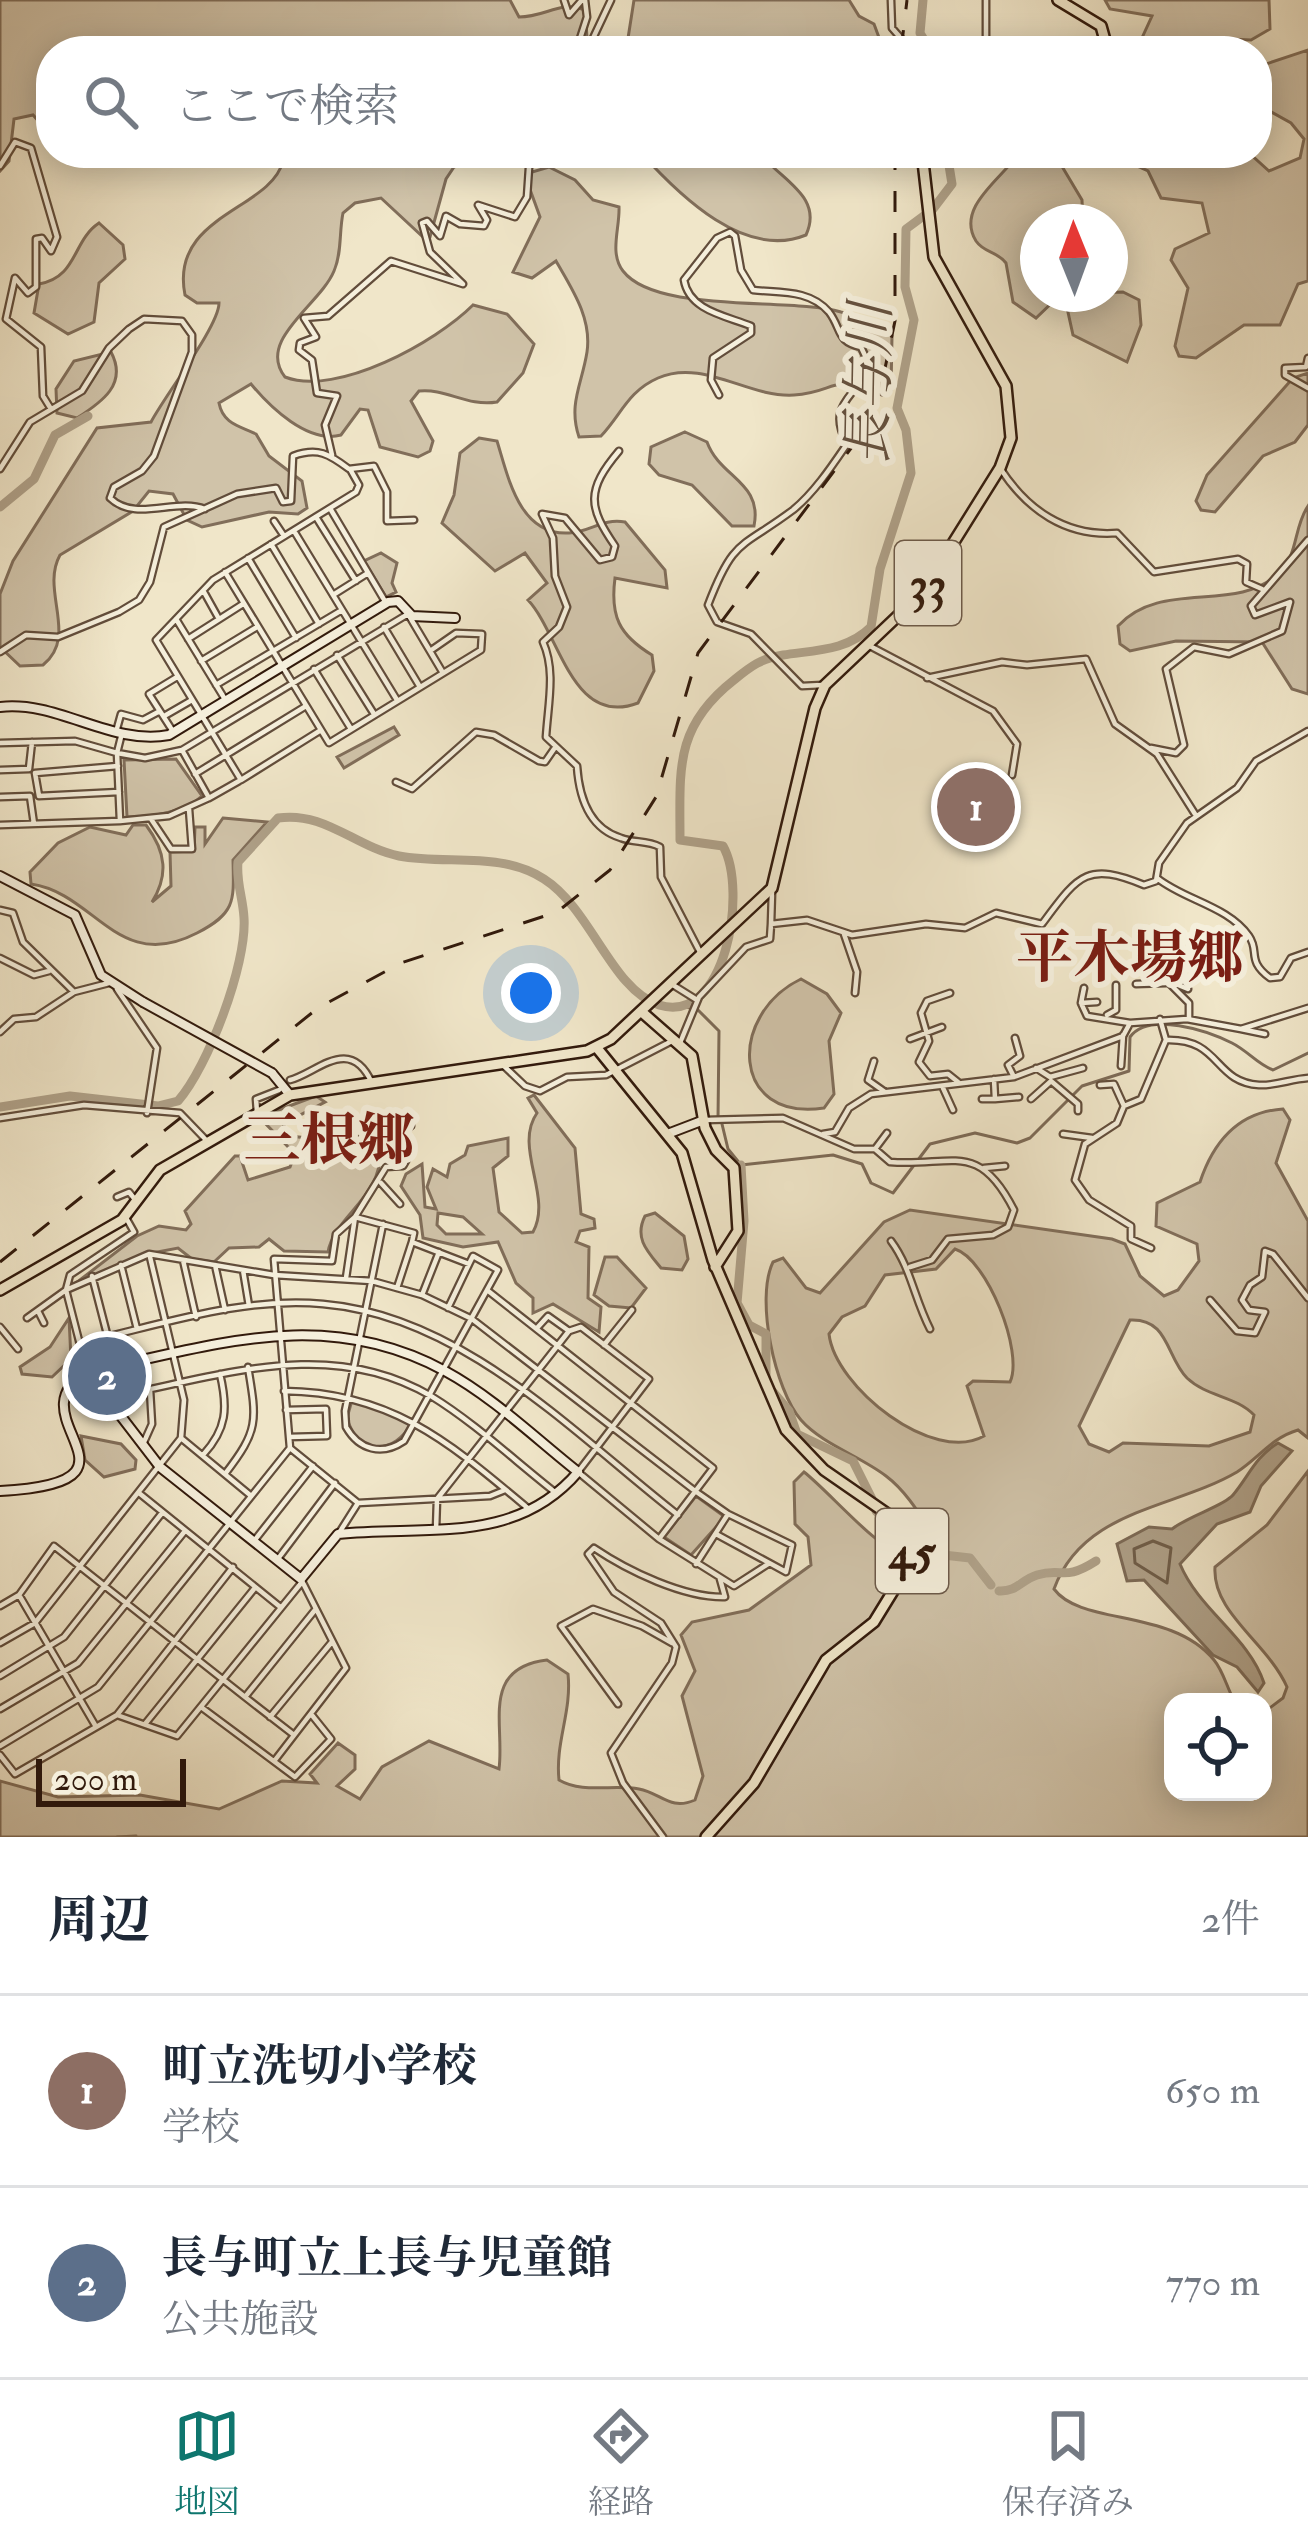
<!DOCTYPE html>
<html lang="ja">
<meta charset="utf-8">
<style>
body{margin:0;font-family:"IM FELL Double Pica","Noto Serif JP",serif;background:#f6f6f7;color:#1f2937}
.controls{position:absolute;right:36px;bottom:36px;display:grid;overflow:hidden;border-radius:24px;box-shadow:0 6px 30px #0003}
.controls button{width:108px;height:108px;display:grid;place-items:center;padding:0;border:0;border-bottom:3px solid #e0e1e3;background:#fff;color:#1f2937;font:60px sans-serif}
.compass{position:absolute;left:1020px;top:204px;width:108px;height:108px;border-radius:50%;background:#fff;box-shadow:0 6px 30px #0003;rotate:359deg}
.scale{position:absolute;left:36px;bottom:30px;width:150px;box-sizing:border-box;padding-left:12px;border:6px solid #321a0c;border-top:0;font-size:33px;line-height:42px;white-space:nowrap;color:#321a0c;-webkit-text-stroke:9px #f5efdc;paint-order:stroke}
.you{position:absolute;left:531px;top:993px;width:42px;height:42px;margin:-30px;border:9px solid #fff;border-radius:50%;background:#1a73e8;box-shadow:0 0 0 18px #1a73e833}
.badge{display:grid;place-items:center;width:78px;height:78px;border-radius:50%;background:#0f766e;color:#fff;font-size:39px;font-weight:700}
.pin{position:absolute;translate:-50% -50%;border:6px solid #fff;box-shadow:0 3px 12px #0006}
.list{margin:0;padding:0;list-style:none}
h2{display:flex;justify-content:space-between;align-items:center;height:156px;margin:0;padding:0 48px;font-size:51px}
h2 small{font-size:39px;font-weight:400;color:#747a83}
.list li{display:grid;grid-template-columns:78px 1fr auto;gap:36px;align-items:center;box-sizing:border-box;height:192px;padding:0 48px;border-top:3px solid #e0e1e3}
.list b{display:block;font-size:45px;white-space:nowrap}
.list p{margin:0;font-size:39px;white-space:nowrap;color:#747a83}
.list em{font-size:39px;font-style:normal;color:#747a83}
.icon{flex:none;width:66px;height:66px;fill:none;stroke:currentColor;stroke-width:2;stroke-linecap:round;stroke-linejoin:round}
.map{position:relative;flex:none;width:1308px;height:1837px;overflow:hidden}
.search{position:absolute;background:#fff;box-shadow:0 6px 30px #0003;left:36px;right:36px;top:36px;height:132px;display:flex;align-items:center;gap:30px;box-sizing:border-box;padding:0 42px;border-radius:48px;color:#747a83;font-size:45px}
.sheet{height:540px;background:#fff}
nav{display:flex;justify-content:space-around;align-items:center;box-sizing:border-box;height:168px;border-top:3px solid #e0e1e3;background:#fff;font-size:33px;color:#747a83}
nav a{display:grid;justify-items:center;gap:6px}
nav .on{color:#0f766e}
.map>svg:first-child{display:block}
.green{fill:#d0c3a9;stroke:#816e5a;stroke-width:3;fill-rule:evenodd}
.water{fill:#afa189;stroke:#7d6b57;stroke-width:3}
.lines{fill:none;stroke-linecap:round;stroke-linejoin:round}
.shore{stroke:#705e4a;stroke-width:3}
.stream{stroke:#7d6b57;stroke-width:3}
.river{stroke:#afa189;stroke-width:9}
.street-casing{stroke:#624d3b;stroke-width:9}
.secondary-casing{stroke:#321a0c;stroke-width:12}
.primary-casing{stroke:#321a0c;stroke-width:14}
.street{stroke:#f5efdc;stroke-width:4.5}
.secondary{stroke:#f5efdc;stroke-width:8}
.primary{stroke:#f0e6c9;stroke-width:9}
.rail{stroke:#321a0c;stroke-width:3;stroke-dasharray:21 21;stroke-linecap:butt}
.secondary-bridge-casing{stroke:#321a0c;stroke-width:12;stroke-linecap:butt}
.secondary-bridge{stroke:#f5efdc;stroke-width:8}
.labels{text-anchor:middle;stroke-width:12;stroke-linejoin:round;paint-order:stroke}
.shield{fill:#f5efdc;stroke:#6c5a4a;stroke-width:3}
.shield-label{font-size:48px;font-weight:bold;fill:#321a0c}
.water-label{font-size:54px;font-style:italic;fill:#64503e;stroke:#f5efdc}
.quarter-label{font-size:57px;font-weight:bold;fill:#7a1f14;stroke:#f5efdc}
</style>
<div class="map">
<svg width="1308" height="1837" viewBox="0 0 1308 1837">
<rect width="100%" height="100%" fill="#f0e6c9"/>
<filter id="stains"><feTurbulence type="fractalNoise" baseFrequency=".00167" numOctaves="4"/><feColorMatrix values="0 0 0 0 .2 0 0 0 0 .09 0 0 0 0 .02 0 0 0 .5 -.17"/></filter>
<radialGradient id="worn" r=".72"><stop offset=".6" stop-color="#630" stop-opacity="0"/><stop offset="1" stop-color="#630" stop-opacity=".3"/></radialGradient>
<!-- green -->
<path class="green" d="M0 0H510L519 17C546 17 560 0 585 10L588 51H51V135L33 115 14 119 9 161 0 171Z
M634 0H849L859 16 874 24 884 51H626Z
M1105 0H1269L1270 29 1251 40 1208 38 1193 51H1136L1152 16 1110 9Z
M1308 50V281L1298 284 1280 325H1244L1196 358 1179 356 1175 346 1188 288 1171 260 1175 249 1209 233 1202 203 1161 198 1148 171 1108 153H1249L1269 171 1300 158 1304 139 1291 123 1257 104V67Z
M275 153H496L454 167 446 179 430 237H423L381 198 355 203 343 213C339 232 342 253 334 271 320 305 256 340 285 377 337 397 436 342 473 305L507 314 534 344 523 373 497 402C467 407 446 388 419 391L411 401 433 441 430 451 418 457 380 447 368 410 360 409 341 435C308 444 270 407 251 384L219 403C223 424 240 426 256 434L269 456 302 481 307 508 298 514 269 512 202 527 187 520 173 494 149 491 133 511 60 555C40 591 79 636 43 665L20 666 0 647V594L13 561 97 428 151 422C165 395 219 326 219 303H197L185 295C169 215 271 210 283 161Z
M641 153H760C780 180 824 196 806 235 745 260 680 196 641 153Z
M1019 153H1054L1082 200 1083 222H1038V294H1061L1036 318 1013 302 1006 263C997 251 984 253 976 241 955 207 1003 178 1019 153Z
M549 167 575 180 593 200 619 207C620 228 609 253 623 271 656 314 789 297 841 312 860 317 876 326 892 336L891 390 882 395C829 372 838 392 794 395 748 398 703 358 658 378 628 391 621 415 601 436L579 437C568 404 582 384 587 352 592 318 572 289 556 261L532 278 513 272 540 217 528 184 532 172Z
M99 223 123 245 125 259 99 283 94 322 68 334 34 313 39 284C78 277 72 241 99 223Z
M1123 292 1139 300 1141 325 1127 362 1073 335 1064 294Z
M111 352C128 384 102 402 77 418L57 413 56 389 74 361Z
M1308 373V425L1295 442 1263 456 1215 512 1201 510 1196 501 1207 475 1293 378Z
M685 432 707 442C720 478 763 482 754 526H732L692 485 659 475 649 464 651 447Z
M479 438 497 441C508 476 519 536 569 533 591 532 602 518 625 522L665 570 667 588 615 578C610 616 619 635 652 655L654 671 638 703C572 728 560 634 528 600L547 583 525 553 495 571 442 523 454 495 460 453Z
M1308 506V694L1292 689 1262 642 1176 641 1130 651 1120 644 1118 626C1161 579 1235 614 1278 574 1299 555 1293 528 1308 506Z
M381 553 397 563 392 583 396 592 386 597 364 561Z
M394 727 399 735 344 768 337 757Z
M176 759 202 796C185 812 153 817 127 817L124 760Z
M223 818 267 822 233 860C234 901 236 913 197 933 118 974 95 893 31 884L30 872 58 843 90 827 126 835 133 825H146C167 853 168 876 152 902L171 886 170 852 194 851 195 827H205V844Z
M801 979 827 994 841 1013 829 1041 834 1094 824 1108C730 1122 728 1014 801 979Z
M534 1095 575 1148 581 1214 594 1219 595 1228 580 1231 576 1242 589 1247 588 1298 601 1307 599 1332 553 1304 533 1313V1298L516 1283 498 1242 463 1247 423 1238 420 1215 401 1186 406 1174 422 1164 425 1207 436 1209 427 1187 433 1169 447 1177 450 1164 465 1155 468 1146 508 1138V1156L493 1168 499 1212 522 1233 533 1232C553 1197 513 1147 537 1113L528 1098ZM438 1213 463 1217 482 1234H446L437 1225Z
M316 1096 325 1102 283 1124 289 1136 328 1140 358 1136 380 1147C385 1196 334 1216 328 1252L284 1251 269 1239 259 1247 229 1248 214 1262 192 1259 178 1248 147 1254 76 1283 137 1236 159 1226 186 1230 191 1224 185 1211 235 1156H240L248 1180 290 1167 295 1154 263 1121 265 1115Z
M1283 1109 1290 1120 1276 1163 1308 1221V1438L1298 1430C1271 1438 1259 1458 1237 1472 1174 1509 1083 1509 1054 1589 1081 1626 1172 1608 1214 1660 1224 1672 1227 1689 1235 1702H1173V1792H1263V1713L1283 1698 1287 1687C1267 1642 1212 1613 1215 1567L1267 1525 1308 1471V1837H0V1781L58 1797 140 1795 219 1809 282 1781 317 1783 310 1774 338 1743 355 1755V1769L337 1786 360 1799 382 1767 429 1741 499 1769C505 1725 480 1668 547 1660L568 1674C572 1712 555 1742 559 1780 583 1794 613 1784 639 1789 661 1793 670 1811 695 1800L703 1776 682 1696 695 1671 681 1635 692 1622 749 1610 811 1565 808 1537 795 1524 794 1482 804 1472C826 1489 873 1543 893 1549 906 1554 928 1549 942 1548 925 1524 910 1494 886 1476 860 1456 822 1444 801 1420 775 1390 755 1299 773 1262L783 1258 806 1288 820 1293 884 1222 910 1210 1112 1239 1125 1244 1140 1276 1164 1296 1178 1290 1199 1261 1197 1244 1156 1226 1157 1203 1200 1182C1213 1143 1237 1112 1283 1109ZM955 1249C987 1259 1024 1352 1010 1382L973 1381 967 1386 984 1436C933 1465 835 1387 829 1334L842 1317 865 1306 885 1275 936 1269ZM1130 1320C1169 1318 1166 1357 1187 1378 1207 1397 1236 1396 1254 1415L1250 1432 1209 1446 1123 1443 1109 1452 1089 1444 1079 1426Z
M655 1213 684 1236 688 1259 682 1270 661 1268C647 1251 634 1238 645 1216Z
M605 1257H617L646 1288 631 1308 609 1306 594 1295Z
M69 1318 71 1359 52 1377 22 1374 20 1367 50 1347Z
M352 1400 412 1422C396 1455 357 1456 347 1418Z
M81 1436 121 1444 136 1460 135 1469 104 1477 85 1460Z
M696 1496 725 1517 691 1555 664 1537Z"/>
<!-- water -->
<path class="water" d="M1278 1443 1292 1451 1261 1486 1250 1512 1217 1524 1180 1564C1199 1610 1249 1637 1264 1683L1258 1692 1237 1667 1213 1655 1144 1580 1127 1581 1117 1544 1149 1527 1172 1529C1188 1516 1224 1506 1233 1495 1249 1476 1255 1457 1278 1443Z"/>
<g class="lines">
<!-- shore -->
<path class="shore" d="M1153 1541 1171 1548 1167 1583 1135 1563 1134 1549Z"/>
<!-- stream -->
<path class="stream" d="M682 1006 698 1010 719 1031 718 1119
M722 1124 728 1149 741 1165 833 1155 862 1164 871 1183 893 1193 930 1144 975 1133 1017 1143 1030 1138 1082 1086 1129 1071 1130 1037C1149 1011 1208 1031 1232 1043 1248 1051 1257 1064 1273 1070L1308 1053
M117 1837 136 1836"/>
<!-- river -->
<path class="river" d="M923 0 920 33 931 51
M0 507 34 479 55 435 88 416
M0 1107 70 1096 158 1106 178 1101C208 1067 247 964 244 918 243 898 236 882 238 862L278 818C325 811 355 847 399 856 447 865 501 851 544 879 591 909 612 990 659 1005 726 1026 748 890 723 846L680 840C680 769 674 727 734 680 751 666 762 658 783 655 815 650 847 651 871 627L880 569 911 473 906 430 897 408 914 320 905 287 906 229 933 209 952 184 947 153
M741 1165 744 1221 737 1303 749 1325 766 1334V1377
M773 1392 789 1411 797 1434 853 1461 872 1499
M876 1511 893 1530
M926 1553 970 1558 991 1585
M999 1591C1017 1592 1021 1580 1037 1575 1063 1567 1063 1582 1096 1561"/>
<!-- street casing -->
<g class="street-casing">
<path id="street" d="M564 0 569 15 582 0
M891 0 892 28 912 51
M576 51 587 17 585 0
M587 51 611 0
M986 51V0
M0 166 15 142 31 148 57 237 51 251 42 238 36 239V287L28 293 15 278 6 319 41 347 43 396 51 409
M1308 358 1306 367 1285 368V375L1308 388
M719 395 711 380 713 358 751 333V326C727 316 689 311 684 280L717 238 730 232 735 236 741 270 753 290C779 293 809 289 829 312 842 329 836 342 861 347L868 362C861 398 824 400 847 444 832 466 814 493 793 510 741 549 734 537 708 605L717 622 751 634 802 686 822 685
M619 451C586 490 588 507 615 546L612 557 600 560 565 518 542 514 553 538 555 576 567 607 559 627 543 642C556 671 548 704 546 737L577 766C579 796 588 828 621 838 634 843 647 840 660 847L661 877 700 952
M332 455 325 425 337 396 317 393 312 360 299 350 300 343 316 337 304 318 328 316 391 261 463 284 430 252 422 223 427 221 440 236 446 216 460 224 484 226 487 220 478 205 515 217 527 197 530 153
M1000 468C1027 510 1066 537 1117 533L1154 572 1238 559 1247 564 1246 582 1262 589
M0 469 30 422 82 391 109 348 129 329 144 319 182 321 192 335V352L154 456 142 471 114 487 110 498C136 523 176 497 205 509
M331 510 386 603
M316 517 356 581
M274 521 284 536
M294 531 397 700
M271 544 319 624
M248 558 296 638
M225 572 329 743 481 650 482 634 456 633 430 651
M204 592 219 619
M333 595 368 573
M176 619 226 701
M384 627 420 687
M188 639 243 604
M868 645 993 711 1017 744 1012 775
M0 652 26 635 58 637 119 612 139 600 150 582 164 527 237 494 276 488 283 502 291 501 293 456C318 447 329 454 349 469L374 466 387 492V521L414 520
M337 655 374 714
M201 661 257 627
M314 669 351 729
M927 678 1002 662 1027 665 1086 659 1115 724 1157 754 1195 814
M216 685 342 610
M166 715 192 700
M321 730 241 780 156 640 213 580 356 492 359 485 350 469
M116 732 121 714 143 720 160 711
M122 733 117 753 145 758 182 750 408 614 443 673
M174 733 149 694 177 677
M0 743 75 741 117 753 120 821 0 825
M1151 748 1176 753 1184 745 1166 669 1194 647 1229 654 1282 631 1290 602 1255 615 1251 606 1308 540
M182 750 209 798 239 781
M118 766 35 773 39 796 119 792
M0 770 29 769 32 742
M195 774 306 706
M396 782 412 789 476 732 494 735 539 761 545 762 554 749
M0 797 30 796 34 824
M151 819 171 849H192L189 809
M120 821 169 816 209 798
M1157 878C1184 900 1228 906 1249 936 1260 952 1246 960 1270 978L1280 977 1291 958 1308 952
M772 892 771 924 807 920 852 935 926 924 965 928 996 913 1042 924C1078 876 1086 861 1144 885L1156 881 1159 863 1187 823 1237 788 1256 761 1308 731
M0 910 13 913 23 942 74 992
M844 934 857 972 855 993
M0 958 34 975 49 971
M1136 984 1166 983
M673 985 697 1000
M117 989 157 1048 147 1113
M1188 989 1166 980 1189 1003V1019
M950 993 927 1001 921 1013 929 1041 919 1062 930 1076 948 1074 958 1082
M1097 1002 1081 1003 1087 1016 1130 1023
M1081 1003 1084 988
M1107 1015 1116 1010V985
M1160 1019 1166 1040
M1241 1029 1265 1034
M0 1032 14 1019 36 1017 74 992 109 983
M910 1039 942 1027
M1166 1040C1221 1038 1213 1082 1259 1085 1274 1086 1292 1079 1308 1078
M680 1043 699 997 746 947 770 939 771 924
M874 1061 868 1080 885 1092
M504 1066 525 1086 540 1091 567 1077 606 1075 670 1042
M1121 1066 1123 1035
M1036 1068 1050 1077 1083 1068
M1014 1077 1008 1065 1020 1056 1015 1038
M290 1080C317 1073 350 1034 372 1083
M1051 1081 1078 1104V1111
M1100 1085 1114 1084 1124 1106
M943 1088 953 1110
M982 1099H995L994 1079
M995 1099 1019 1097
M1031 1099 1050 1082
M257 1112 256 1099 279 1090
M0 1118 84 1105 180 1113 207 1141
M705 1120 783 1118 854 1149H875L890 1162C952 1167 978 1139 1014 1210L1008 1227 993 1235 948 1239 932 1260 910 1267
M823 1134 835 1132 849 1108 871 1094 1014 1077 1123 1036 1130 1023 1187 1019 1241 1029 1308 1008
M1063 1134 1092 1138
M875 1149 887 1133
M984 1168 1005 1166
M381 1183 400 1204
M117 1197 129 1192 137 1202
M383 1224 345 1411 346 1427C359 1450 382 1456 404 1441L498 1270 473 1256 469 1264 412 1242 414 1233 355 1217 336 1234 332 1261 274 1259 290 1448 358 1503 490 1496 505 1490
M891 1241C911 1268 914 1298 930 1329
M1151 1248 1131 1239V1226L1089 1200 1075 1180 1085 1144 1117 1123 1124 1106 1141 1099 1166 1040
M183 1260 196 1317
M121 1265 137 1329
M215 1265 225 1310
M243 1270 249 1306
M92 1276 107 1334
M346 1278 355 1217 386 1167 403 1166 407 1159 403 1132 411 1126
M397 1288 412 1242
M487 1290 713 1468 659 1539
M422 1295 439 1252
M1210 1300 1237 1331 1255 1333 1265 1312 1249 1310 1242 1300 1250 1285 1262 1277 1265 1251 1273 1254 1308 1298
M448 1308 469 1264
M38 1311 44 1323
M27 1318 66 1290 70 1275 134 1232 125 1216
M0 1327 18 1349
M537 1328 548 1316 569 1331
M80 1343C157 1326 243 1296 323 1304 463 1316 572 1432 678 1515
M604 1345 632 1310
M87 1372 66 1290 149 1254 274 1275 372 1281 422 1295 472 1319 695 1491 728 1514 792 1545 786 1572 716 1534
M284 1391C393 1392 451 1444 530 1510
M106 1398C214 1379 326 1334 431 1396 475 1423 515 1461 556 1493
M286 1410 326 1409 327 1436 289 1437
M181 1438 250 1495
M144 1442 152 1424 150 1390
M203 1455C227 1429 228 1408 220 1374
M225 1474C259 1430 257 1421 248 1367
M139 1493 279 1606
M436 1530 437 1499 569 1331 581 1327 649 1379 578 1472 659 1539 734 1586 768 1564
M339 1533 358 1503
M254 1541 313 1466
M277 1560 335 1483
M696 1564 728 1514
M19 1595 95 1725
M0 1606 19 1595 54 1546 245 1697
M0 1643 35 1623 181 1438 184 1400 150 1257
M0 1676 64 1637 162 1513
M618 1704 561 1626 593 1609 642 1626 672 1643
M201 1707 295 1777 331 1739 311 1714
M0 1709 78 1663 185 1531
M117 1715 177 1736 302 1582
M270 1717 331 1643
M145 1724 254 1589
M294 1735 245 1697 315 1610
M0 1746 98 1687 290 1448
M0 1755 15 1774 117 1715 233 1567
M275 1760 346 1668 301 1579
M663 1837 623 1783 611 1753 672 1663 676 1647 661 1623 614 1592 588 1554 594 1548C628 1571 684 1598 725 1597L720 1579"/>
</g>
<!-- secondary casing -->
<g class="secondary-casing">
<path id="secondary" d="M0 707C58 700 111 746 169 735L388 602 398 601 412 616 455 618
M0 876 75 915 101 975 143 1002
M272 1073 290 1095
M670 1133 704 1120
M0 1491C164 1482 10 1417 87 1372 213 1346 323 1305 445 1371 493 1397 535 1438 578 1472 515 1546 425 1525 338 1534L301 1579 160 1467 87 1372"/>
</g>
<!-- primary casing -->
<g class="primary-casing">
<path id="primary" d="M1058 0 1101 26 1108 51
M643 1013 692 1056 705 1128 716 1150 734 1168 738 1231 715 1267
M597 1048 682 1153 713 1260 786 1430 824 1470 902 1524 912 1548 909 1565 874 1622 826 1660 754 1783 706 1837
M0 1290 122 1220 160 1170 290 1095 587 1051 611 1039 772 888 815 708 825 685 922 593 1000 468 1011 438 1006 386 934 257 922 153"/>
</g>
<!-- street -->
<use href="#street" class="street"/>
<!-- secondary -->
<use href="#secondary" class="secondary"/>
<!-- primary -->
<use href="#primary" class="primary"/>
<!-- rail -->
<path class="rail" d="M901 51 907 0
M0 1262 318 1008 401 963 557 912 610 870 656 797 698 653 855 443 880 392 895 321V153"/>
<!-- secondary-bridge casing -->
<g class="secondary-bridge-casing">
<path id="secondary-bridge" d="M143 1002 272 1073"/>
</g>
<!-- secondary-bridge -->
<use href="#secondary-bridge" class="secondary-bridge"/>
</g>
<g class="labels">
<!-- shield labels -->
<g class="shield">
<rect x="895" y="541" width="66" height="84" rx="9"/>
<rect x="876" y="1509" width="72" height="84" rx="9"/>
</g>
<g class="shield-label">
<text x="928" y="600">33</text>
<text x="912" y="1568">45</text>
</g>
<!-- water labels -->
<g class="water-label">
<text transform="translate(868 384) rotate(-89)" y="19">長与川</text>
</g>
<!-- quarter labels -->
<g class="quarter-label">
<text x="1130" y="977">平木場郷</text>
<text x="329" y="1159">三根郷</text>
</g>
</g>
<rect width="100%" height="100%" filter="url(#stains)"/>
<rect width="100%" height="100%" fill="url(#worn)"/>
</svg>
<div class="controls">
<button><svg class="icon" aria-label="locate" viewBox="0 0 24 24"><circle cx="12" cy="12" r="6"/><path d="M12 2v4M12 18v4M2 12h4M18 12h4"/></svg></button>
</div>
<svg class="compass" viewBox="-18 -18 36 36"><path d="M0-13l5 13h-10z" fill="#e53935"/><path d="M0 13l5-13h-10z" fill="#747a83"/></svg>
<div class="scale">200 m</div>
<div class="you"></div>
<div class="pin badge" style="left:976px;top:807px;background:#8d6e63">1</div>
<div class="pin badge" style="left:107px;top:1376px;background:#5c6f8a">2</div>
<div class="search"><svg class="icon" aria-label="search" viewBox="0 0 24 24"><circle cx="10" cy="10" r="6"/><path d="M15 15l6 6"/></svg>ここで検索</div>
</div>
<section class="sheet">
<h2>周辺<small>2件</small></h2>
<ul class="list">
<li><span class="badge" style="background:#8d6e63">1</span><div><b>町立洗切小学校</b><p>学校</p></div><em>650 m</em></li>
<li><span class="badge" style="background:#5c6f8a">2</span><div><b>長与町立上長与児童館</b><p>公共施設</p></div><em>770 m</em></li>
</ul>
</section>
<nav>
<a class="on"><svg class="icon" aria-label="map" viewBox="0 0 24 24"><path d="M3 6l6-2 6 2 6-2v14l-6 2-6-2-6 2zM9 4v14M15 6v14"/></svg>地図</a>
<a><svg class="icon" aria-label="directions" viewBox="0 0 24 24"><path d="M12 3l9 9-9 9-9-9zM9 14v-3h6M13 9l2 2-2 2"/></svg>経路</a>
<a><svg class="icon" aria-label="saved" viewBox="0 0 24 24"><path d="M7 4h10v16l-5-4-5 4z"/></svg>保存済み</a>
</nav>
